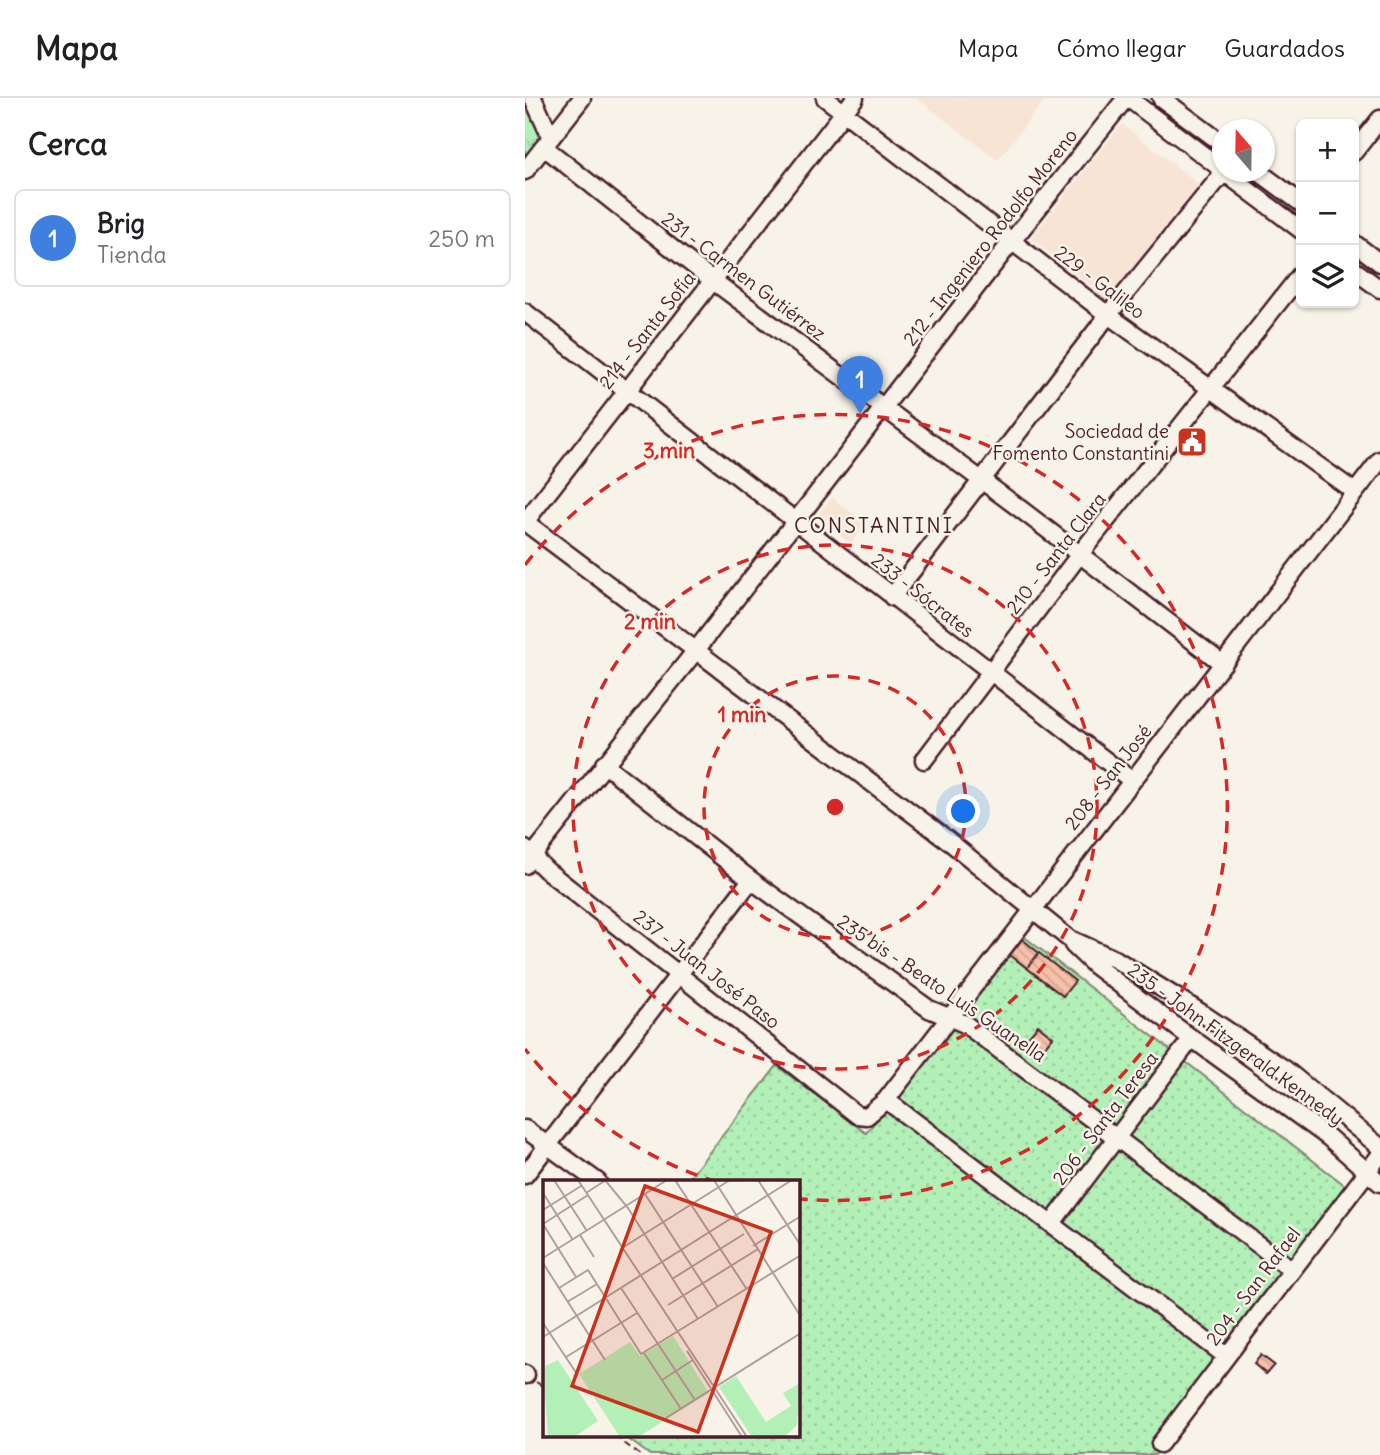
<!DOCTYPE html>
<html lang="es">
<meta charset="utf-8">
<style>
body{margin:0;font-family:Delius,sans-serif;background:#f6f6f6;color:#202124}
.controls{position:absolute;right:21px;top:21px;display:grid;overflow:hidden;border-radius:10px;box-shadow:0 2px 5px #0004}
.controls button{width:63px;height:63px;display:grid;place-items:center;padding:0;border:0;border-bottom:2px solid #e0e0e0;background:#fff;color:#202124;font:35px sans-serif}
.compass{position:absolute;left:687px;top:21px;width:63px;height:63px;border-radius:50%;background:#fff;box-shadow:0 2px 5px #0004;rotate:340deg}
.you{position:absolute;left:439px;top:714px;width:24px;height:24px;margin:-18px;border:5px solid #fff;border-radius:50%;background:#1a73e8;box-shadow:0 0 0 10px #1a73e833}
.badge{display:grid;place-items:center;width:46px;height:46px;border-radius:50%;background:#0f766e;color:#fff;font-size:23px;font-weight:700}
.pin{position:absolute;translate:-50% -58px;filter:drop-shadow(0 2px 4px #0008)}
.pin::after{content:'';position:absolute;top:37px;width:24px;height:21px;background:inherit;clip-path:polygon(0 0,100% 0,50% 100%)}
.list{margin:0;padding:0;list-style:none}
h2{display:flex;justify-content:space-between;align-items:center;height:91px;margin:0;padding:0 28px;font-size:30px}
h2 small{font-size:23px;font-weight:400;color:#757577}
.list li{display:grid;grid-template-columns:46px 1fr auto;gap:21px;align-items:center;box-sizing:border-box;height:98px;margin:0 14px 14px;padding:0 14px;border:2px solid #e0e0e0;border-radius:10px}
.list b{display:block;font-size:26px;white-space:nowrap}
.list p{margin:0;font-size:23px;white-space:nowrap;color:#757577}
.list em{font-size:23px;font-style:normal;color:#757577}
.icon{flex:none;width:38px;height:38px;fill:none;stroke:currentColor;stroke-width:2;stroke-linecap:round;stroke-linejoin:round}
.map{position:relative;flex:none;width:855px;height:1357px;overflow:hidden}
header{display:flex;align-items:center;gap:42px;box-sizing:border-box;height:98px;padding:0 35px;background:#fff;border-bottom:2px solid #e0e0e0}
header strong{font-size:33px}
nav{display:flex;gap:38px;margin-inline-start:auto;font-size:24px}
main{display:flex}
aside{flex:1;background:#fff}
.map>svg:first-child{display:block}
.built{fill:#f7e4d5}
.grass{fill:url(#grass-dots);stroke:#7e8871;stroke-width:2}
.park{fill:url(#park-tufts);stroke:#7e8871;stroke-width:2}
.building{fill:url(#building-back-hatch);stroke:#4a1f2b;stroke-width:2}
.lines{fill:none;stroke-linecap:round;stroke-linejoin:round}
.minor-casing{stroke:#4a1f2b;stroke-width:21}
.path{stroke:#4a1f2b;stroke-width:2;stroke-dasharray:7 5;stroke-linecap:butt}
.minor{stroke:#f7f3e8;stroke-width:16}
.ring{fill:none;stroke:#d62828;stroke-width:3.5;stroke-dasharray:12 9}
.labels{text-anchor:middle;stroke-width:5;stroke-linejoin:round;paint-order:stroke}
.street-label{font-size:19px;fill:#4a1f2b;stroke:#f7f3e8}
.poi-label{font-size:19px;fill:#4a1f2b;stroke:#f7f3e8;text-anchor:end}
.neighbourhood-label{font-size:21px;letter-spacing:2px;fill:#4a1f2b;stroke:#f7f3e8}
.inset-road{fill:none;stroke:#b29e9c;stroke-width:2}
.view{fill:#c8321e;fill-opacity:0.15;stroke:#c8321e;stroke-width:3.5}
.inset-edge{fill:none;stroke:#4a1f2b;stroke-width:3.5}
.centre{fill:#d62828;stroke:#f7f3e8;stroke-width:3.5}
.ring-label{font-size:21px;text-anchor:middle;font-weight:bold;fill:#d62828;stroke:#f7f3e8;stroke-width:5;stroke-linejoin:round;paint-order:stroke}
</style>
<header>
<strong>Mapa</strong>
<nav><a>Mapa</a><a>Cómo llegar</a><a>Guardados</a></nav>
</header>
<main>
<aside>
<h2>Cerca<small></small></h2>
<ul class="list">
<li><span class="badge" style="background:#3f7fe0">1</span><div><b>Brig</b><p>Tienda</p></div><em>250 m</em></li>
</ul>
</aside>
<div class="map">
<svg width="855" height="1357" viewBox="0 0 855 1357">
<defs>
<pattern id="grass-dots" width="8" height="8" patternUnits="userSpaceOnUse" patternTransform="scale(1.75)"><rect width="8" height="8" fill="#b2f0b7"/><path d="M2 2h.1M6 6h.1" fill="none" stroke="#9bcd9e" stroke-width="1.8" stroke-linecap="round"/></pattern>
<pattern id="park-tufts" width="24" height="20" patternUnits="userSpaceOnUse" patternTransform="scale(1.75)"><rect width="24" height="20" fill="#b2f0b7"/><path d="M3 7l-1-3M5 7V3M7 7l1-3M15 17l-1-3M17 17v-4M19 17l1-3" fill="none" stroke="#9bcd9e"/></pattern>
<pattern id="building-back-hatch" width="6" height="6" patternUnits="userSpaceOnUse" patternTransform="scale(1.75)"><rect width="6" height="6" fill="#f6c1a8"/><path d="M-1 5l2 2M0 0l6 6M5-1l2 2" fill="none" stroke="#d4a591"/></pattern>
</defs>
<rect width="100%" height="100%" fill="#f7f3e8"/>
<filter id="ink" filterUnits="userSpaceOnUse"><feTurbulence type="fractalNoise" baseFrequency=".0143" numOctaves="2"/><feDisplacementMap in="SourceGraphic" scale="14" xChannelSelector="R" yChannelSelector="G"/><feConvolveMatrix kernelMatrix="1 2 1 2 8 2 1 2 1" color-interpolation-filters="sRGB"/></filter>
<g filter="url(#ink)">
<!-- built -->
<path class="built" d="M391 0H521L473 62Z
M597 26 674 86 582 201 506 140Z
M307 399 341 426 326 446 291 419Z"/>
<!-- grass -->
<path class="grass" d="M497 837 835 1099 630 1357H125L99 1338H273V1084H161L252 968 341 1035Z"/>
<!-- park -->
<path class="park" d="M0 2 20 42 0 67Z"/>
<!-- building -->
<path class="building" d="M497 841 514 855 502 870 485 857Z
M514 855 550 883 538 898 502 870Z
M513 927 528 939 517 952 502 940Z
M736 1257 749 1267 741 1276 729 1266Z"/>
<g class="lines">
<!-- minor casing -->
<g class="minor-casing">
<path id="minor" d="M8 0 26 40
M300 0 583 217 830 394
M603 0 698 72
M636 0 698 46
M19 49 187 182 498 413 698 566
M829 54 855 21
M0 73 57 0
M699 74 776 132
M734 74 776 105
M829 145 855 165
M829 172 855 191
M0 214 606 682
M0 424 420 740 543 840 590 861 675 914 761 972 855 1049
M0 424 330 0
M367 499 583 217 699 74
M399 662 555 456 776 176
M79 666 226 782 404 911 440 926 767 1172
M0 751 21 772 332 1017 342 1018 361 1002 855 362
M0 767 172 551 487 143 601 0
M548 847 569 867 654 931 803 1039 855 1085
M361 1002 701 1258
M0 1031 73 1084
M0 1077 226 782
M527 1125 667 940
M0 1276 1 1277
M635 1346 855 1057"/>
</g>
<!-- path -->
<path class="path" d="M11 1284 19 1289
M90 1338 115 1357"/>
<!-- minor -->
<use href="#minor" class="minor"/>
</g>
</g>
<!-- distance rings -->
<g class="ring">
<circle cx="310" cy="709" r="131"/>
<circle cx="310" cy="709" r="262"/>
<path d="M192 1084A393 393 0 0 1 0 951M0 467A393 393 0 1 1 276 1101"/>
</g>
<!-- icons -->
<defs>
<g id="civic-square" transform="scale(1.575)"><rect x="-9" y="-9" width="18" height="18" rx="4" fill="#c8321e" stroke="#f7f3e8"/><path d="M-.6-6.5H3V-4.5H.6V-3L4-1V1h2V6H-6V1h2V-1L-.6-3ZM-1.2 2.5V6h2.4V2.5Z" fill="#fff"/></g>
</defs>
<g fill-rule="evenodd">
<use href="#civic-square" x="667" y="344"/>
</g>
<g class="labels">
<!-- street labels -->
<g class="street-label">
<text transform="translate(465 139) rotate(-52)" y="7">212 - Ingeniero Rodolfo Moreno</text>
<text transform="translate(219 178) rotate(37)" y="7">231 - Carmen Gutiérrez</text>
<text transform="translate(575 184) rotate(37)" y="7">229 - Galileo</text>
<text transform="translate(122 232) rotate(-52)" y="7">214 - Santa Sofía</text>
<text transform="translate(531 455) rotate(-52)" y="7">210 - Santa Clara</text>
<text transform="translate(398 497) rotate(38)" y="7">233 - Sócrates</text>
<text transform="translate(583 679) rotate(-52)" y="7">208 - San José</text>
<text transform="translate(182 871) rotate(38)" y="7">237 - Juan José Paso</text>
<text transform="translate(417 890) rotate(34)" y="7">235 bis - Beato Luis Guanella</text>
<text transform="translate(711 946) rotate(36)" y="7">235 - John Fitzgerald Kennedy</text>
<text transform="translate(580 1020) rotate(-53)" y="7">206 - Santa Teresa</text>
<text transform="translate(728 1188) rotate(-53)" y="7">204 - San Rafael</text>
</g>
<!-- poi labels -->
<g class="poi-label">
<text x="644" y="340">Sociedad de<tspan x="644" dy="22">Fomento Constantini</tspan></text>
</g>
<!-- neighbourhood labels -->
<g class="neighbourhood-label">
<text x="349" y="435">CONSTANTINI</text>
</g>
</g>
<!-- overview -->
<g transform="translate(18 1082)">
<rect width="257" height="257" fill="#f7f3e8"/>
<path d="M130 156 166 213 95 257H77L36 194 87 162 97 176ZM15 180 55 241 31 257H5L0 187ZM193 196 223 242 248 226 240 213 257 203 254 245 241 257H209L176 207Z" fill="#b2f0b7"/>
<path class="inset-road" d="M11 0 44 51M35 0 204 257M62 0 85 28 155 139M132 0 203 108M171 0 258 137M215 0 258 66M0 13 30 60M43 13 63 0M102 14 175 127M0 30 38 6M0 44 33 97M0 44 45 15M37 55 51 77M210 66 258 36M79 68 187 0M0 78 124 0M0 83 62 180M129 99 201 54M16 108 45 90 98 174 258 75M78 108 152 220M24 122 54 104M125 125 215 69M0 143 34 194M0 157 249 0M144 171 199 257M101 173 138 229M23 177 94 133M119 200 150 180M123 238 258 153"/>
<path class="view" d="M102 6 228 52 155 252 29 206Z"/>
<rect width="257" height="257" class="inset-edge"/>
</g>
<circle cx="310" cy="709" r="10" class="centre"/>
<g class="ring-label">
<text x="144" y="360">3 min</text>
<text x="125" y="531">2 min</text>
<text x="217" y="624">1 min</text>
</g>
</svg>
<div class="controls">
<button>+</button>
<button>−</button>
<button><svg class="icon" aria-label="layers" viewBox="0 0 24 24"><path d="M12 4l9 5-9 5-9-5zM3 14l9 5 9-5"/></svg></button>
</div>
<svg class="compass" viewBox="-18 -18 36 36"><path d="M0-13l5 13h-10z" fill="#e53935"/><path d="M0 13l5-13h-10z" fill="#757577"/></svg>
<div class="you"></div>
<div class="pin badge" style="left:335px;top:316px;background:#3f7fe0">1</div>
</div>
</main>
